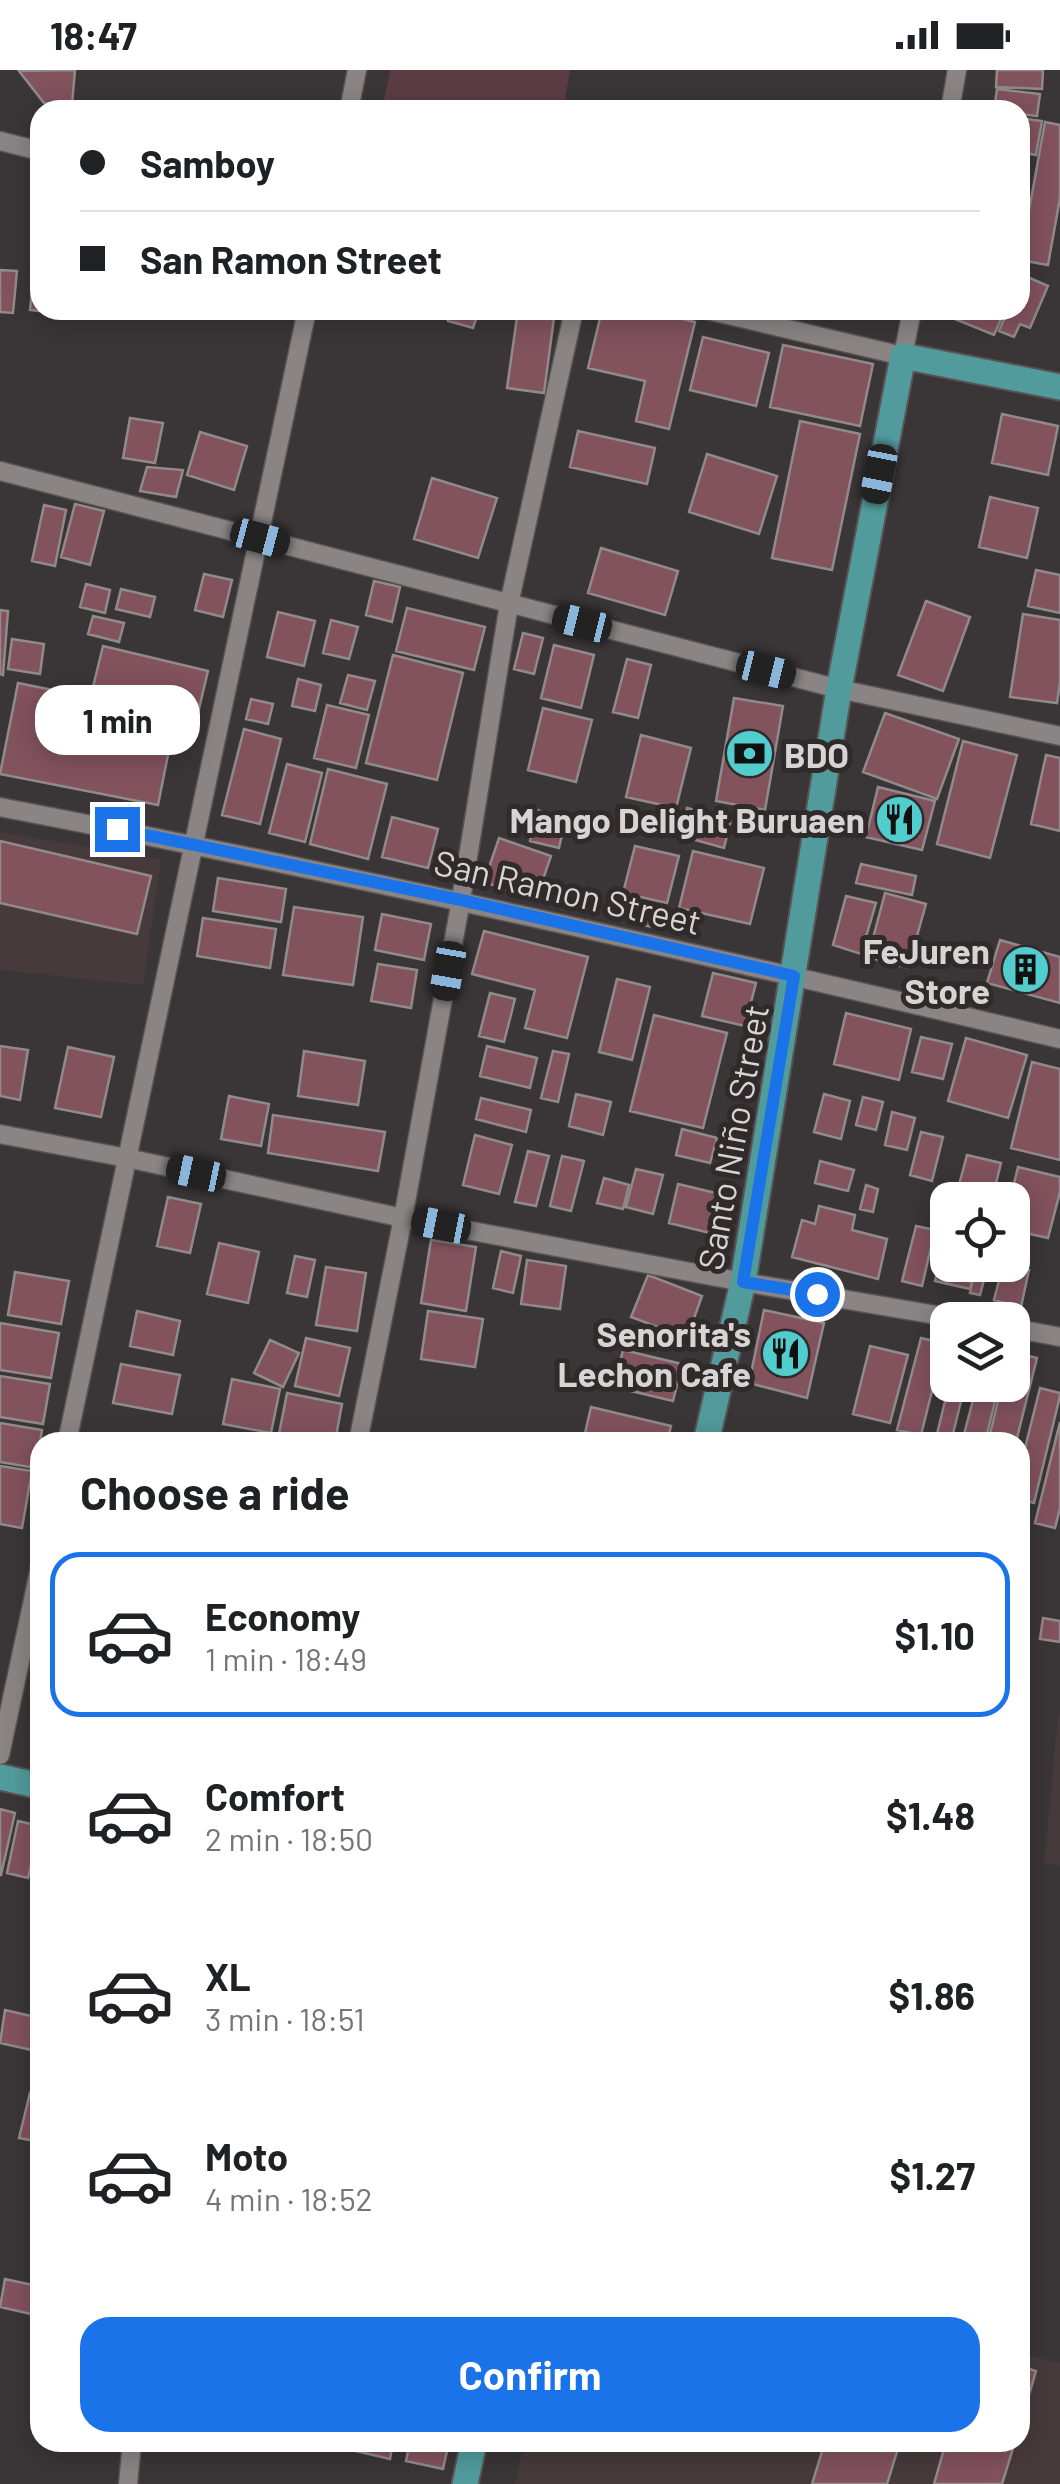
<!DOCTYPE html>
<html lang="en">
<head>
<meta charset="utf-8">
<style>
	:root { --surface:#fff; --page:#f6f6f6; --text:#202124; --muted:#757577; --line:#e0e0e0; --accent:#1a73e8 }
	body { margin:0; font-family:Barlow,sans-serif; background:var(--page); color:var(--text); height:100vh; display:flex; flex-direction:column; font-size:38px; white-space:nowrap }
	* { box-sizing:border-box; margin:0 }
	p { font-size:32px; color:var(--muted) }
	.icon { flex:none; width:55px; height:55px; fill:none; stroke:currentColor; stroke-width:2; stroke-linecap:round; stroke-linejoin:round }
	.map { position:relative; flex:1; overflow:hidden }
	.panel { position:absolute; left:30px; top:1362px; width:1000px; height:1020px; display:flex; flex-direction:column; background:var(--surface); border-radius:30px; box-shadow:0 5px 25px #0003 }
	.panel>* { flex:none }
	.hud { position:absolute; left:30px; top:30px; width:1000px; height:220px; border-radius:30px; box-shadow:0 5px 25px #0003; display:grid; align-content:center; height:220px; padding:0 50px; background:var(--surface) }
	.controls { position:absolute; left:930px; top:1112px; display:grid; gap:20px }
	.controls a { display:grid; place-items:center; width:100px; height:100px; border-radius:20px; background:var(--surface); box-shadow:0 5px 25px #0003; font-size:50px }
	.end { position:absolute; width:45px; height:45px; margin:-22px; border:12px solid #1a73e8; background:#fff; box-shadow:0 0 0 5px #fff }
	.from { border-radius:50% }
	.bubble { position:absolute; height:70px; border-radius:30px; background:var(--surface); box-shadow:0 5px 25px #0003; font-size:32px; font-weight:700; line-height:70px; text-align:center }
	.car { position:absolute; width:30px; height:60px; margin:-30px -15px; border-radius:12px; box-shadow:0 0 8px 2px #0007; background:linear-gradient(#222 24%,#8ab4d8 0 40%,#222 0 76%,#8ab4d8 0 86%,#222 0) }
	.hud b { display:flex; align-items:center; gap:35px; height:95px; font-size:38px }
	.hud b+b { border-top:2px solid var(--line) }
	.hud i { width:25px; height:25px; background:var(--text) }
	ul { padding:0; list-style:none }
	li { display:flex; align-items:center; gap:30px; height:165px; margin:0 20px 15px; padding:0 30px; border:5px solid transparent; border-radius:30px }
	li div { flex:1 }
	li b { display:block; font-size:38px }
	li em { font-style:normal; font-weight:700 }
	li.current { border-color:var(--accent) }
	li>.icon { width:90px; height:90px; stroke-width:1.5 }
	h2 { padding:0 50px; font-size:45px; line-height:120px }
	.action { display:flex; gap:20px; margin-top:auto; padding:20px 50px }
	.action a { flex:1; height:115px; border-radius:30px; background:var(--accent); color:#fff; font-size:40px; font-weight:700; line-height:115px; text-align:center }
	.status { display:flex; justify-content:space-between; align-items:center; height:70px; padding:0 50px; background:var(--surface); direction:ltr }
	.status svg { height:28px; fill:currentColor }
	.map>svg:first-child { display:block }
</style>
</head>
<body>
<div class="status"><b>18:47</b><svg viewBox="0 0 49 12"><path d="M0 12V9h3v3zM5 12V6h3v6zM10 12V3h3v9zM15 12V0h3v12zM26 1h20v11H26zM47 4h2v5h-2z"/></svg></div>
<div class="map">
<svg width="1060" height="2414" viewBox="0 0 1060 2414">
	<rect width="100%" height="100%" fill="#3a3536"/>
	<!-- built -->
	<path fill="#473a3d" d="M0 762 161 789 143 915 0 900Z
		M1058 1645H1060V1796L1044 1793Z
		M1020 2283 1060 2293V2414H515L524 2373 1020 2372Z"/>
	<!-- green -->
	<path fill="#5b3c43" d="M390 0H570L563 40H382Z"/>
	<!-- building -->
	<path fill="#82525d" stroke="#908a8b" stroke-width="2.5" d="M75 0 72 35 44 33 19 1Z
		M997 0H1043L1042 19 996 17Z
		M997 19 1040 24 1037 46 1020 44V40H994Z
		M1020 48 1042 51 1036 85 1020 82Z
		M1045 52 1060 55V128L1048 195 1020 190Z
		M39 158 40 240H89L88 247 30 240Z
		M0 200 17 201 13 243 0 242Z
		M1023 205 1048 216 1030 258 1020 254 1014 267 999 261 1008 240H1020V212Z
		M451 240H479L473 258 448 251Z
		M518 240H555L544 323 507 318Z
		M602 240H646L695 252 669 359 636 351 645 311 588 298Z
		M941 240H1005L994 265 940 243Z
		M941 240H1005L994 265 940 243Z
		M703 267 769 283 756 336 690 320Z
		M703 267 769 283 756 336 690 320Z
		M783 275 873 294 860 356 770 337Z
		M1002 344 1058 356 1048 405 992 393Z
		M130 348 163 353 155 393 123 388Z
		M800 351 860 364 832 500 772 488Z
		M578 361 655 378 647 414 570 397Z
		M200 362 247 376 234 420 187 405Z
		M707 384 777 406 759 464 689 442Z
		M147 397 183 400 176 427 140 421Z
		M432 408 497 428 478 488 414 469Z
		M990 427 1038 438 1027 488 979 477Z
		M75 434 104 441 90 495 61 487Z
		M44 435 66 440 55 496 32 491Z
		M601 478 678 501 665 545 588 523Z
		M1036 500 1060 505V543L1028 536Z
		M204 504 232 510 223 547 195 540Z
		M374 511 400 517 392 552 366 545Z
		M86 514 110 520 105 543 80 537Z
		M121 519 155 527 150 547 116 539Z
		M926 531 970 547 943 621 898 605Z
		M407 538 485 557 474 600 396 581Z
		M0 540 8 541 3 605 0 604Z
		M278 542 315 551 304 596 267 587Z
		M1023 544 1060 550V612L1057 633 1010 627Z
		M93 546 124 553 119 572 88 564Z
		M331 550 358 557 349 589 323 583Z
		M523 563 543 568 534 604 514 599Z
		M12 569 44 574 40 604 8 599Z
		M554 575 594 585 581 638 541 628Z
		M103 576 208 601 198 643 93 617Z
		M393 585 463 603 437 710 366 693Z
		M627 589 651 595 638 648 613 642Z
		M348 605 375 611 367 640 340 633Z
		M298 609 321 615 315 641 292 636Z
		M18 613 176 645 158 735 0 704Z
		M734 628 783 636 765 740 716 731Z
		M734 628 783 636 765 740 716 731Z
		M251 629 273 634 268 654 246 649Z
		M327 635 369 645 356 698 314 688Z
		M543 638 592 650 576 712 528 700Z
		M885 643 959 669 937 729 863 702Z
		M244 659 281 669 260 754 222 745Z
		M641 665 691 678 676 738 626 727Z
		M963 671 1017 685 990 788 937 774Z
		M1046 685 1060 688V761L1031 754Z
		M287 694 322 703 305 772 269 763Z
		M328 699 387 714 368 789 310 774Z
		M878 717 935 731 922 780 866 767Z
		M878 717 935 731 922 780 866 767Z
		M687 738 731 749 724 778 681 766Z
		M687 738 731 749 724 778 681 766Z
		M537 740 566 747 559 778 530 771Z
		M392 747 438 759 428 798 382 787Z
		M499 768 551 786 536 830 484 812Z
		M0 771 151 806 137 864 0 833Z
		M635 776 679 786 667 833 623 823Z
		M693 781 764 798 750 854 679 838Z
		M693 781 764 798 750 854 679 838Z
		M861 794 916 806 912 825 856 813Z
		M218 808 286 819 281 852 213 841Z
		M885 823 926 834 908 898 868 887Z
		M846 826 876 833 861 884 833 875Z
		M633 832 657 838 652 857 628 851Z
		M294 837 363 847 353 915 283 905Z
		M382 844 431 854 424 890 375 880Z
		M203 848 276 859 270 898 197 886Z
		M484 861 588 887 567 968 525 958 535 920 472 904Z
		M1000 870 1060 887V933L987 913Z
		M378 894 417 900 411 938 371 931Z
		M713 903 756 913 745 956 702 946Z
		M617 909 650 917 632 990 599 982Z
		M490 923 515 929 504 972 479 966Z
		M846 943 911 959 899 1010 834 994Z
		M654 945 727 963 703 1058 630 1041Z
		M921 967 952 974 943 1009 912 1002Z
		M966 968 1027 985 1008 1048 948 1031Z
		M0 976 28 980 20 1030 0 1026Z
		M487 976 537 988 530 1018 480 1006Z
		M68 977 114 987 101 1047 55 1038Z
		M304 981 365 991 358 1035 298 1026Z
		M553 981 569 984 558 1032 541 1028Z
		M1032 992 1060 999V1090L1011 1078Z
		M576 1024 611 1032 603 1065 569 1056Z
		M824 1024 850 1031 841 1069 814 1062Z
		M824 1024 850 1031 841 1069 814 1062Z
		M229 1026 269 1034 261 1076 221 1069Z
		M863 1027 883 1032 876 1060 856 1055Z
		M481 1028 531 1040 526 1062 476 1049Z
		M892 1042 915 1048 907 1080 885 1075Z
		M273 1045 385 1062 378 1101 268 1083Z
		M682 1059 717 1068 710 1093 676 1085Z
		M921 1062 943 1067 932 1111 910 1105Z
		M475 1065 512 1075 499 1124 463 1115Z
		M528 1081 549 1086 536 1136 515 1132Z
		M967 1085 1001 1093 992 1130H955Z
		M562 1086 584 1091 571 1141 550 1136Z
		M820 1091 854 1100 848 1121 815 1113Z
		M1018 1097 1060 1107V1122L1048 1168 1012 1160V1130H1010Z
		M1018 1097 1060 1107V1122L1048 1168 1012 1160V1130H1010Z
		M636 1099 663 1105 653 1144 626 1137Z
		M604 1108 629 1115 623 1139 597 1133Z
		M678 1114 720 1124 710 1163 669 1153Z
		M678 1114 720 1124 710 1163 669 1153Z
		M866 1115 878 1119 873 1142 860 1139Z
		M168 1127 201 1134 190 1183 157 1176Z
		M819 1136 855 1145 852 1160 887 1169 878 1209 792 1187 802 1150 815 1154Z
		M916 1156 935 1160 922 1216 902 1211Z
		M948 1161V1195H976L970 1219 935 1211Z
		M431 1170 476 1177 466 1241 421 1233Z
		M219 1173 259 1182 248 1233 207 1224Z
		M501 1181 521 1186 513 1223 493 1218Z
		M295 1186 315 1190 307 1227 287 1223Z
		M527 1190 566 1196 560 1239 521 1234Z
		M976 1195H988L980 1225 970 1223Z
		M1003 1195 1029 1200 1021 1237 994 1230Z
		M326 1197 366 1203 357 1261 316 1255Z
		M15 1202 69 1211 61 1254 8 1245Z
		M648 1205 702 1226 687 1268 631 1247Z
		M764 1240 824 1253 807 1328 749 1313Z
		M137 1241 180 1251 173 1285 130 1276Z
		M428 1241 483 1249 475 1297 421 1289Z
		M0 1253 59 1263 51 1308 0 1300Z
		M306 1268 350 1278 339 1326 295 1316Z
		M921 1268 944 1273 921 1365 897 1360Z
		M270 1270 299 1283 283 1317 254 1303Z
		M870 1276 908 1285 890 1353 853 1344Z
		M623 1280 682 1294 673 1331 614 1317Z
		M1012 1282 1037 1288 1016 1372H988L1002 1315H1012Z
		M121 1294 180 1305 172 1344 113 1333Z
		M0 1306 50 1314 43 1354 0 1347Z
		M232 1309 280 1319 271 1363 223 1354Z
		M949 1315H965L951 1372H935Z
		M977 1315H999L985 1372H962Z
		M977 1315H999L985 1372H962Z
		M1040 1318 1060 1323V1326L1034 1433 1020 1429V1398Z
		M287 1323 342 1334 335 1372H297L278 1369Z
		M591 1337 671 1356 667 1372H583Z
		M1060 1352V1438L1055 1458 1035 1453Z
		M0 1353 42 1360 36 1398 0 1392Z
		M0 1396 32 1401 22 1458 0 1454Z
		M1043 1548 1060 1551V1572L1040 1569Z
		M0 1739 15 1743 1 1805H0Z
		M18 1751 40 1756 28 1808 7 1803Z
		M5 1940 40 1948V1962L36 1981 0 1973Z
		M30 2023 40 2025V2072L19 2068Z
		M5 2209 37 2216 31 2244 0 2237Z
		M1020 2296 1036 2301 1020 2355Z
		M317 2372H393L390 2389Z
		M410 2372H449L443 2399 406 2391Z
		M825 2372H900L887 2414H812Z
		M946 2372H1015L1002 2414H934Z"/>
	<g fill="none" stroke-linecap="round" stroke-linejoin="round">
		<defs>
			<path id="minor" d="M349 40 357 0
				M950 40 957 0
				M0 71 40 81
				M707 240 903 286 912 240
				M0 401 839 619 1060 666
				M0 737C355 805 708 885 1060 969
				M0 1064 127 1088 403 1148 743 1212 965 1250
				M1012 1258 1060 1267
				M67 1372 307 240
				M358 1372 403 1148 461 830 509 534 574 240
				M0 1685 40 1497
				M128 2414 132 2372"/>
			<path id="major" d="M706 1372 743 1212 839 619 903 286 1060 317
				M0 1707 40 1716
				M465 2414 474 2372"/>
		</defs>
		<!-- minor casing -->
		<use href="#minor" stroke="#585354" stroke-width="21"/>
		<!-- major casing -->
		<use href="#major" stroke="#585354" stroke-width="29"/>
		<!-- minor -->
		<use href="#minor" stroke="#8a8485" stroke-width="18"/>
		<!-- major -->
		<use href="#major" stroke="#529b9c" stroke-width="25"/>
	</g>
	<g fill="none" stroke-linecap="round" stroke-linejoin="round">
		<!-- route -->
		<path stroke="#1a73e8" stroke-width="12" d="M117 759 461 830 794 906 743 1212 817 1224"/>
	</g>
	<!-- icons -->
	<defs>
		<symbol id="bank-disc" viewBox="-11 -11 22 22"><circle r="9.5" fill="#52cdce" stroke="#302a2b"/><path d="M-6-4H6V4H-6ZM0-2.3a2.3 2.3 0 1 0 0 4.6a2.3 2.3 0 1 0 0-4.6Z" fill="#111"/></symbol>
		<symbol id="restaurant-disc" viewBox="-11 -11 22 22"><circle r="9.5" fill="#52cdce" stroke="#302a2b"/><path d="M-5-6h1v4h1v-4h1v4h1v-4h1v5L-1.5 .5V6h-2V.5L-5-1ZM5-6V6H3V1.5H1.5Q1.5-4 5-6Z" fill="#111"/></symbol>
		<symbol id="building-disc" viewBox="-11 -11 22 22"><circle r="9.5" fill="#52cdce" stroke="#302a2b"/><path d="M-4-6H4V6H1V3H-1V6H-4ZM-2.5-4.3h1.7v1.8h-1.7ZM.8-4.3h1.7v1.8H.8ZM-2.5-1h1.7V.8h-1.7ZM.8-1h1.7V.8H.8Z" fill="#111"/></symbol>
	</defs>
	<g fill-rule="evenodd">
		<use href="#bank-disc" x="722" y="656" width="55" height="55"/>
		<use href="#restaurant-disc" x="872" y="722" width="55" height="55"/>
		<use href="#building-disc" x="998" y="872" width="55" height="55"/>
		<use href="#restaurant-disc" x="758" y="1256" width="55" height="55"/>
	</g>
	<g text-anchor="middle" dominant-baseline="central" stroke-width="10" stroke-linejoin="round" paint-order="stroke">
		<!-- poi labels -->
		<g font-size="35" font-weight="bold" fill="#d8d4d5" stroke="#302a2b" text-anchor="end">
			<text x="784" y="684" text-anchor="start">BDO</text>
			<text x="865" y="749">Mango Delight Buruaen</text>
			<text x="990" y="880">FeJuren<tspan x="990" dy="40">Store</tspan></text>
			<text x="751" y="1263">Senorita's<tspan x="751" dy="40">Lechon Cafe</tspan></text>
		</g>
		<!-- street labels -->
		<g font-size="35" fill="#d8d4d5" stroke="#302a2b">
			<text transform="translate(568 821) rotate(13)">San Ramon Street</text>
			<text transform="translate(732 1067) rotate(-80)">Santo Niño Street</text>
		</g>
	</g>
</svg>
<div class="controls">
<a><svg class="icon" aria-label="locate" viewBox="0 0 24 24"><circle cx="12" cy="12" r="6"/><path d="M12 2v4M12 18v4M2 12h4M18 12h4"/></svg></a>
<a><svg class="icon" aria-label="layers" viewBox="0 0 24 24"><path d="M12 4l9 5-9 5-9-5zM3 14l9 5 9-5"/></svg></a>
</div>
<i class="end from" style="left:817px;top:1224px"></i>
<i class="end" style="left:117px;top:759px"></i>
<div class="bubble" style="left:35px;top:615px;width:165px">1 min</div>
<i class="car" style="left:879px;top:404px;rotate:191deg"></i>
<i class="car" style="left:260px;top:468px;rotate:105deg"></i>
<i class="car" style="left:582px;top:553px;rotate:284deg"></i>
<i class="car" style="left:766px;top:600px;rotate:104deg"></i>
<i class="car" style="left:448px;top:901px;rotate:190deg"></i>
<i class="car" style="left:196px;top:1103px;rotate:282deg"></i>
<i class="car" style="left:441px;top:1155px;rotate:281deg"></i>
<div class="hud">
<b><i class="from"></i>Samboy</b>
<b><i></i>San Ramon Street</b>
</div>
<section class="panel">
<h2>Choose a ride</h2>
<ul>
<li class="current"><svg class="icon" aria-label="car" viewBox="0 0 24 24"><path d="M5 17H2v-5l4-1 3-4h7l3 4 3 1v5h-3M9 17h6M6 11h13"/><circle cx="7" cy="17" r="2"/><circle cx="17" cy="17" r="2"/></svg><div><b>Economy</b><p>1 min · 18:49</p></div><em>$1.10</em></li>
<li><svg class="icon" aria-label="car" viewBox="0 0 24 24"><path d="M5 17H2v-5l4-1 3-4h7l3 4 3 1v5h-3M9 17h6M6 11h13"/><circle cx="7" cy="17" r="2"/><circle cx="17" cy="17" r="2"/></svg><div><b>Comfort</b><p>2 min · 18:50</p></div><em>$1.48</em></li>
<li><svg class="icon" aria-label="car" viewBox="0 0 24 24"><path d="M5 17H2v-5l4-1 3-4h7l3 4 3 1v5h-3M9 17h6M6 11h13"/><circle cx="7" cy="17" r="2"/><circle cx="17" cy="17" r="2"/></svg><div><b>XL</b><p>3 min · 18:51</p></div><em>$1.86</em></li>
<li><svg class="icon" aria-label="car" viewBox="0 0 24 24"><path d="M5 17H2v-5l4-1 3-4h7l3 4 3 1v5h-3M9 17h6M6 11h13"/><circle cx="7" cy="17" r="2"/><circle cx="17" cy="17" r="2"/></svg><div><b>Moto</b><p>4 min · 18:52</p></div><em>$1.27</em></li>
</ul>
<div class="action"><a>Confirm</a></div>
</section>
</div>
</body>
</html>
